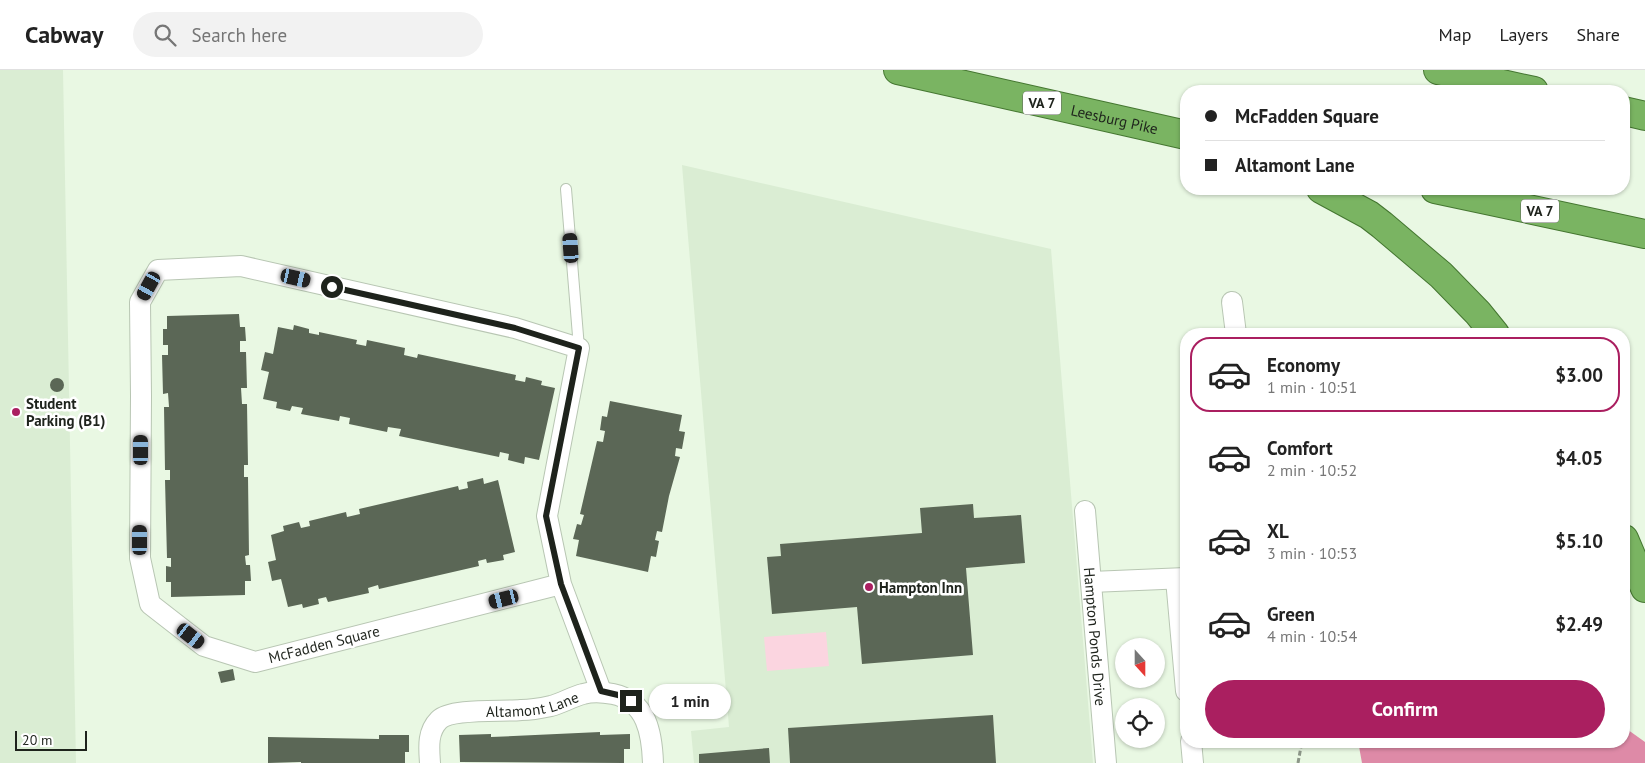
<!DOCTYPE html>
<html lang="en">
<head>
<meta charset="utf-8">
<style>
	:root { --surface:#fff; --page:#f2f2f2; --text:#222; --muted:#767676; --line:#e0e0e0; --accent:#aa1f60 }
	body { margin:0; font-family:"PT Sans",sans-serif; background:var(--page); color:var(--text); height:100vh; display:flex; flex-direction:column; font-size:19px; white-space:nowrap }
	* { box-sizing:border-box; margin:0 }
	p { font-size:16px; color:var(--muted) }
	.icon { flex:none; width:28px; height:28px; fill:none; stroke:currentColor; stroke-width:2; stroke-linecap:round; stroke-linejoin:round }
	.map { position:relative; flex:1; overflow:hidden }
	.drawer { position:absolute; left:1180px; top:258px; width:450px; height:420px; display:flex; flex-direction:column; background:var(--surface); border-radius:20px; box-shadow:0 1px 4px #0004 }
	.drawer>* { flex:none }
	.hud { position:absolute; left:1180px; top:15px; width:450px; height:110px; border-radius:20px; box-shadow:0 1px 4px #0004; display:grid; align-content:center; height:110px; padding:0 25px; background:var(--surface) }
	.needle { width:32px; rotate:159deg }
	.fabs { position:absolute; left:1115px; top:568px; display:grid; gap:10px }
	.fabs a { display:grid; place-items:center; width:50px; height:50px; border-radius:50%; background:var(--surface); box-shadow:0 1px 4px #0004; font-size:25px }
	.scale { position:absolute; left:15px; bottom:12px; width:72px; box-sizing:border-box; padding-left:5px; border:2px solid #1e231c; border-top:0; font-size:14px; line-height:18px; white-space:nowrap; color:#1e231c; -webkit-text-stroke:4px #fff; paint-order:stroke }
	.end { position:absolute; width:22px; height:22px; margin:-11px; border:6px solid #1e231c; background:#fff; box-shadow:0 0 0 2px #fff }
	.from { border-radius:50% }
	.bubble { position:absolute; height:35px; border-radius:18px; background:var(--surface); box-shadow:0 1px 4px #0004; font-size:16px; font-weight:700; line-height:35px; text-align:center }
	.car { position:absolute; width:15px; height:30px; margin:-15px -8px; border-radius:6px; box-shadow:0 0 4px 1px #0007; background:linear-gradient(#222 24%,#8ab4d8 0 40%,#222 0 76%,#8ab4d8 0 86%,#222 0) }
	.hud b { display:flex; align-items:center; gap:18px; height:48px; font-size:19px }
	.hud b+b { border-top:1px solid var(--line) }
	.hud i { width:12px; height:12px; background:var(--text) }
	ul { padding:9px 0 0; list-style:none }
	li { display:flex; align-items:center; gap:15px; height:75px; margin:0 10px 8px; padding:0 15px; border:2px solid transparent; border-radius:20px }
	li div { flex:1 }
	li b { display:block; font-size:19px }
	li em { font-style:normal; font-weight:700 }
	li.on { border-color:var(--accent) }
	li>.icon { width:45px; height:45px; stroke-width:1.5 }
	.action { display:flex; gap:10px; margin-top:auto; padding:10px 25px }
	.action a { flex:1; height:58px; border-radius:30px; background:var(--accent); color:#fff; font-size:20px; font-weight:700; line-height:58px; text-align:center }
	header { display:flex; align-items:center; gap:30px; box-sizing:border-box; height:70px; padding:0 25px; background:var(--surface); border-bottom:1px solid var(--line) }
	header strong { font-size:24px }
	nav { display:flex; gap:28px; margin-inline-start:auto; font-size:18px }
	.search { width:350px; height:45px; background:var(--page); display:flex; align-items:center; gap:12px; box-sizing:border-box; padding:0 18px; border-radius:28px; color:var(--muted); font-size:19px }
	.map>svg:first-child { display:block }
</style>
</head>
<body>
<header>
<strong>Cabway</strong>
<div class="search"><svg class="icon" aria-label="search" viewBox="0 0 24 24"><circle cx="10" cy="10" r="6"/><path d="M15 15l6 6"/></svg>Search here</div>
<nav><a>Map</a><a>Layers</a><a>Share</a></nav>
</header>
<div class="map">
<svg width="1645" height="693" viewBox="0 0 1645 693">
	<rect width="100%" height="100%" fill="#e9f8e3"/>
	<!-- built -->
	<path fill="#daedd3" d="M0 0H63L76 693H0Z
		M682 95 1051 179 1093 693H694L691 661 729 657Z"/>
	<!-- green -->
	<path fill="#fbd5e0" d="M826 562 829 596 767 601 764 567Z"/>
	<!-- water -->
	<path fill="#de8aa7" d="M1624 657 1645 672V693H1362L1358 671H1624Z"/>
	<!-- building -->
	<path fill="#5b6756" d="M239 244 240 257H245L246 271H240V282H246L247 318H241L242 334H247L248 395H244V407H248L249 485 245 486 246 495H250L251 511H245V525L171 527V512H166V496L171 497V488H167L165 410H170V400H165L164 337H169L168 323 163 324 162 285H168V275H163V259H167V246Z
		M294 255 309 259V263L319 265V262L357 270 356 274 366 276 367 270 405 278 404 285 417 288 418 284 516 305 515 310 525 312 526 307 542 311 541 315 555 318 539 390 525 387 524 394 508 390 509 384 500 382 499 387 399 366 401 359 388 357 387 362 349 354 350 348 340 346 339 351 301 344 303 338 292 336 290 341 276 338 277 332 263 329 269 302 261 300 265 282 273 284 278 257 293 260Z
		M50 315a7 7 0 1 1 14 0a7 7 0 1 1-14 0Z
		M610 331 682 345 679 361 685 362 682 379 676 378 675 386 680 387 669 426 662 462 657 461 655 470 659 471 656 487 651 486 648 502 576 486 579 470 573 469 577 454 581 455 584 445 580 444 597 371 603 372 605 361 600 360 602 346 607 347Z
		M483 408 484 414 498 410 515 482 503 485 504 490 487 493 486 489 478 491 479 496 379 519 378 515 368 518 369 523 328 532 326 527 318 529 319 534 303 538 302 534 288 537 281 509 272 511 268 492 276 490 271 465 284 461 283 456 299 452 301 458 310 456 309 451 346 442 347 447 360 444 359 439 458 416 459 420 468 418 467 412Z
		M973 434 974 448 1021 445 1025 493 966 498 973 585 862 594 857 537 772 544 767 487 781 486 780 474 922 463 920 438Z
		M233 599 235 610 221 613 218 602Z
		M993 645 996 693H790L788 658Z
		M600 662V665L630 664V679H624V693L460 692 459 665 491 664V667Z
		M379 665H409V682H405V693H301V692L268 693V667L379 669Z
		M769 678 770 693H699V684Z"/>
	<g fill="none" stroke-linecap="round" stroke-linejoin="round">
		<defs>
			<path id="service" d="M566 119 579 278"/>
			<g id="minor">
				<path d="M1232 232 1236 264"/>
				<path id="s1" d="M1085 441 1106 693"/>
				<path d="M1176 509 1186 621"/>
				<path d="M1091 512 1186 508"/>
				<path d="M561 514 255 592 204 576 150 534 140 488 141 326 140 232 158 200 241 196 515 258 579 278 547 446 561 514 601 621"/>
				<path d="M1191 671 1193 693"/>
				<path id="s2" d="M430 693C429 678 427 662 439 650 451 638 503 642 521 640 531 640 542 638 551 636 562 633 572 627 583 624 593 621 603 622 613 624 647 631 652 664 653 693"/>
			</g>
			<g id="trunk">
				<path id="s3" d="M898 0 1186 65"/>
				<path d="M1438 0 1534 21"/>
				<path d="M1624 41 1645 46"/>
				<path d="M1321 119 1369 145 1382 155 1441 205 1478 243 1495 264"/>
				<path d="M1435 119 1645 164"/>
				<path d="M1624 469 1645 518"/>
			</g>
		</defs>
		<!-- service casing -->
		<use href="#service" stroke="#b8c6b3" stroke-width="12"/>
		<!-- minor casing -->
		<use href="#minor" stroke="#b8c6b3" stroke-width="22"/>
		<!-- trunk casing -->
		<use href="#trunk" stroke="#447630" stroke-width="30"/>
		<!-- path -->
		<path stroke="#8c9688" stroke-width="3" stroke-dasharray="5 2.5" stroke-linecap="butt" d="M1298 693 1302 671"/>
		<!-- service -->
		<use href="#service" stroke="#fff" stroke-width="10"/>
		<!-- minor -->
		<use href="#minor" stroke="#fff" stroke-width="20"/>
		<!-- trunk -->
		<use href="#trunk" stroke="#7ab462" stroke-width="28"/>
	</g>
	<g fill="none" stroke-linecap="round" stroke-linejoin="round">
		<!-- route -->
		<path stroke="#1e231c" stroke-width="6" d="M332 217 515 258 579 278 546 446 561 514 601 621 618 625 631 631"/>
	</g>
	<!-- markers -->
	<g fill="#aa1f60" stroke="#fff" stroke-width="2">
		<circle cx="16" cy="342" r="5"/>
		<circle cx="869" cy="517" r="5"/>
	</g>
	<g text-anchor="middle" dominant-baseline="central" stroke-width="5" stroke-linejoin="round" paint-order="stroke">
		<!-- shield labels -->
		<g fill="#fff" stroke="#626560" stroke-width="1">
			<rect x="1023" y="21.5" width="38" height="23" rx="4"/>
			<rect x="1521" y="129.5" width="38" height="23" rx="4"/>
		</g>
		<g font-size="14" font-weight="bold" fill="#1e231c">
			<text x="1042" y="33">VA 7</text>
			<text x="1540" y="141">VA 7</text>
		</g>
		<!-- street labels -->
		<g font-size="15" fill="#1e231c" stroke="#fff">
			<text stroke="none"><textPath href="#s3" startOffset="222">Leesburg Pike</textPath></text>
			<text stroke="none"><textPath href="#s1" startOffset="126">Hampton Ponds Drive</textPath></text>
			<text transform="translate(324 574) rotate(-14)">McFadden Square</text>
			<text stroke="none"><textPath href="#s2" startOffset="141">Altamont Lane</textPath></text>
		</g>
		<!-- poi labels -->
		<g font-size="15" font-weight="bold" fill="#1e231c" stroke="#fff" text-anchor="start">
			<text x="26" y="333">Student<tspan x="26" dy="17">Parking (B1)</tspan></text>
			<text x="879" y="517">Hampton Inn</text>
		</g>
	</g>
</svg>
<div class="fabs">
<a><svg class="needle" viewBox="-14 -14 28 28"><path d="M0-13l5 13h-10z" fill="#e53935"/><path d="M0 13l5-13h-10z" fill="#767676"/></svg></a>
<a><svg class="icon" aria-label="locate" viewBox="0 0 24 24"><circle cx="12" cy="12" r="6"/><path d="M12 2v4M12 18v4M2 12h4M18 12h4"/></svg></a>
</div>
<div class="scale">20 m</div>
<i class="end from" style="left:332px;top:217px"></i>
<i class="end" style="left:631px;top:631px"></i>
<div class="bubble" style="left:649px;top:614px;width:82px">1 min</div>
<i class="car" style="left:571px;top:178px;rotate:356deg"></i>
<i class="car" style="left:296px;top:208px;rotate:103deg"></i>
<i class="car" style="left:149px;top:216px;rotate:209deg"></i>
<i class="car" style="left:141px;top:380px;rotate:0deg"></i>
<i class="car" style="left:140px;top:470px;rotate:0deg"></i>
<i class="car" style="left:504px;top:529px;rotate:256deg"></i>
<i class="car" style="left:191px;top:566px;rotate:128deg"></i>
<div class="hud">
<b><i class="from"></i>McFadden Square</b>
<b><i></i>Altamont Lane</b>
</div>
<section class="drawer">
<ul>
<li class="on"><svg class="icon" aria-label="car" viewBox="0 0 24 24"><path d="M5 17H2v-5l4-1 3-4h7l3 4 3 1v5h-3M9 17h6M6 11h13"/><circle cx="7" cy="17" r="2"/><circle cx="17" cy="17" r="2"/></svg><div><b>Economy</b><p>1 min · 10:51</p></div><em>$3.00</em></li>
<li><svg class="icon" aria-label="car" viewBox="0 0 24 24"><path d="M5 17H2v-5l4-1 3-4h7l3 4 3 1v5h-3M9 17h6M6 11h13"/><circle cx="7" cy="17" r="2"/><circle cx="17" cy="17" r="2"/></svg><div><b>Comfort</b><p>2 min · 10:52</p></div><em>$4.05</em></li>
<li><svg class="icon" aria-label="car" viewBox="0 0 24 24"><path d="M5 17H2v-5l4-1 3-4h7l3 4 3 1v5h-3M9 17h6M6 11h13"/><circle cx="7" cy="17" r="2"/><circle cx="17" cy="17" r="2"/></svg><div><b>XL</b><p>3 min · 10:53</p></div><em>$5.10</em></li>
<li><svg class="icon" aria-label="car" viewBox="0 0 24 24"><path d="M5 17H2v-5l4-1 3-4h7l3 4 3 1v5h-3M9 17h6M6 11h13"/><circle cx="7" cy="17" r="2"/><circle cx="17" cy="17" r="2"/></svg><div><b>Green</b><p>4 min · 10:54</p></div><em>$2.49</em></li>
</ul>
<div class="action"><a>Confirm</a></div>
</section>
</div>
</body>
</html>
